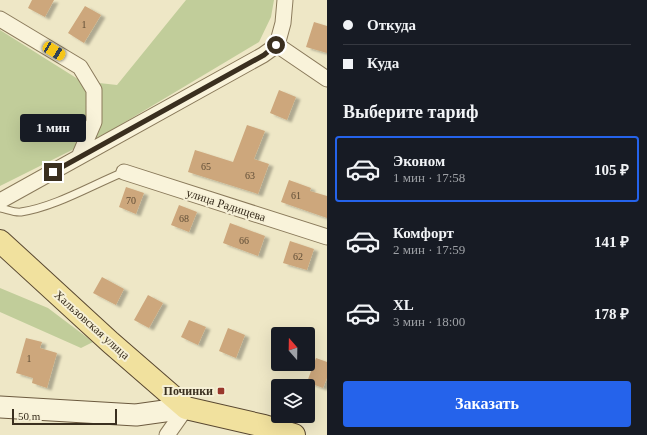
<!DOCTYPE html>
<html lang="ru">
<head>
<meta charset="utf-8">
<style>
	:root { --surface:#171b24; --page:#242831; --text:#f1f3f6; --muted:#9ea1a6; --line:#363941; --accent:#2563eb }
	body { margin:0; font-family:Georgia,serif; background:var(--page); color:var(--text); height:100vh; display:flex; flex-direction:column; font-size:15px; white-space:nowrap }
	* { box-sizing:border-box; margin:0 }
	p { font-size:13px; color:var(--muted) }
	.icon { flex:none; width:22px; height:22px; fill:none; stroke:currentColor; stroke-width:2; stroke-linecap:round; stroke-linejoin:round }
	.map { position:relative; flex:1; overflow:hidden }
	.drawer { display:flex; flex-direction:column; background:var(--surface); width:320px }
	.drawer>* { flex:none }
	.banner { display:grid; align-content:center; height:88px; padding:0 16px; background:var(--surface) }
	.needle { width:26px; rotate:340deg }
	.fabs { position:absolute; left:271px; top:327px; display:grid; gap:8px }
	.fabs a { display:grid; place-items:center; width:44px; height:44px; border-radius:4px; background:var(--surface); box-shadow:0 4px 16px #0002; font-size:20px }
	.scale { position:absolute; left:12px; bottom:10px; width:105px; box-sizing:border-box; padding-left:4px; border:2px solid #3a2f1f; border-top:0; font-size:11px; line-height:14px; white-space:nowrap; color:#3a2f1f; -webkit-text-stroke:3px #f6f0d6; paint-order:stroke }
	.end { position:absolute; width:18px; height:18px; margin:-9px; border:5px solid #3a2f1f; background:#fff; box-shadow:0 0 0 2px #fff }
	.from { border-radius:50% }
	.bubble { position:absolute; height:28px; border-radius:4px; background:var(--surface); box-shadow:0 4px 16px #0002; font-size:13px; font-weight:700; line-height:28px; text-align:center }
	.car { position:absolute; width:12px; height:24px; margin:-12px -6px; border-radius:5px; box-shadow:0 0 3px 1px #0007; background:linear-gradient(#f5c518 24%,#345 0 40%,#f5c518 0 76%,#345 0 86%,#f5c518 0) }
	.banner b { display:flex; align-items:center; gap:14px; height:38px; font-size:15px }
	.banner b+b { border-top:1px solid var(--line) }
	.banner i { width:10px; height:10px; background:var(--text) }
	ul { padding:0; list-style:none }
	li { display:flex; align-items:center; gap:12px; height:66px; margin:0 8px 6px; padding:0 8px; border:2px solid transparent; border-radius:4px }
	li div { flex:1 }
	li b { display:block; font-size:15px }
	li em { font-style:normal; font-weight:700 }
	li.active { border-color:var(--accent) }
	li>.icon { width:36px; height:36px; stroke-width:1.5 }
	h2 { padding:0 16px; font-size:18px; line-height:48px }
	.cta { display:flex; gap:8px; margin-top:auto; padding:8px 16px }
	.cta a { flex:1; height:46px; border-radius:4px; background:var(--accent); color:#fff; font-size:16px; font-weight:700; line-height:46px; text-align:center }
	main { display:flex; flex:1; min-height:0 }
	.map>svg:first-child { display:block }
</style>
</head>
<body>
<main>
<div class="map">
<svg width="327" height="435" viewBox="0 0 327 435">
	<defs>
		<filter id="shadow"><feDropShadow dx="4.5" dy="2.5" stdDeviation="1" flood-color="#0004"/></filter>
	</defs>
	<rect width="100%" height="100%" fill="#eee7c6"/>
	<!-- green -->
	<path fill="#c1cd9a" d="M186 0H274L271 17 259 42 110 131 0 186V30L81 81 117 85Z
		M0 288 48 308 93 342 81 348 0 312Z"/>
	<!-- building -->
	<path fill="#cda77c" filter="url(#shadow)" d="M32 0H54L45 17 28 8Z
		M85 6 101 15 84 43 68 33Z
		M314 22 327 26V53L306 47Z
		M279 90 296 97 287 120 270 113Z
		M247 125 265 131 254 159 269 164 258 194 188 172 195 150 233 162Z
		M289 180 311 188 310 191 327 196V218L281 202Z
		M126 187 144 193 136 214 119 207Z
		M179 205 197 212 189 232 171 225Z
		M230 223 265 236 258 256 223 243Z
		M290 241 314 249 307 270 283 263Z
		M102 277 124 289 116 305 93 293Z
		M148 295 163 303 149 328 134 320Z
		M189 320 206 327 198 345 181 337Z
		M228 328 245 335 236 358 219 351Z
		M26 338 42 342 40 348 57 353 47 388 32 383 33 378 16 373Z
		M316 358 327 362V378L323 388 307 382Z"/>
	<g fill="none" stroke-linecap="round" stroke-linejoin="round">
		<defs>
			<path id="lane" d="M0 208C6 209 15 213 21 212 55 207 92 185 124 172"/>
			<path id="street" d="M0 19 80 67 94 90V122L79 157
				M277 45 327 79
				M124 172 327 237
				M0 201 263 55 277 45 283 23 285 0
				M167 435 186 408"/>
			<path id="secondary" d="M0 407 136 415 186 408"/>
			<path id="primary" d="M0 241 110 342 186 408 264 426 294 435"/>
		</defs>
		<!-- lane casing -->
		<use href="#lane" stroke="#8a7a5b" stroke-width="9"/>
		<!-- street casing -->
		<use href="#street" stroke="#8a7a5b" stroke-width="17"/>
		<!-- secondary casing -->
		<use href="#secondary" stroke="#6c5a3f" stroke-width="23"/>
		<!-- primary casing -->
		<use href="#primary" stroke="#584730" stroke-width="24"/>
		<!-- lane -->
		<use href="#lane" stroke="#f9f3da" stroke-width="7"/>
		<!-- street -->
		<use href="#street" stroke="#f9f3da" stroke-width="15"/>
		<!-- secondary -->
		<use href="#secondary" stroke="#f9f3da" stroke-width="21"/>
		<!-- primary -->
		<use href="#primary" stroke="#f1e19e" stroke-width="22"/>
	</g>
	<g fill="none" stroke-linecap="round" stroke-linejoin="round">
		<!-- route -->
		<path stroke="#3a2f1f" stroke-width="5" d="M53 172 264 55 276 45"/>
	</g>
	<!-- markers -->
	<rect fill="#99372b" stroke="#f6f0d6" stroke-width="1.5" x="217" y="387" width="8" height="8" rx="2"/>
	<g text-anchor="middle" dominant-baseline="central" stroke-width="4" stroke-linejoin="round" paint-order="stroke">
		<!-- number labels -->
		<g font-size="10" fill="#5f4d36">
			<text x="84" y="24">1</text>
			<text x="206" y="166">65</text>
			<text x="250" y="175">63</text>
			<text x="296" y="195">61</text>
			<text x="131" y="200">70</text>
			<text x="184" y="218">68</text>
			<text x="244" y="240">66</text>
			<text x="298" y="256">62</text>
			<text x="29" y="358">1</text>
		</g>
		<!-- street labels -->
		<g font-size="12" fill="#3a2f1f" stroke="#f6f0d6">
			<text transform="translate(226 205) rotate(18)">улица Радищева</text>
			<text transform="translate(92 325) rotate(42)">Хальзовская улица</text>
		</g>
		<!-- poi labels -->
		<g font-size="12" font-weight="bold" fill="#3a2f1f" stroke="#f6f0d6" text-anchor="end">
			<text x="213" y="391">Починки</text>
		</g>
	</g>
</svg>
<div class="fabs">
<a><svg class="needle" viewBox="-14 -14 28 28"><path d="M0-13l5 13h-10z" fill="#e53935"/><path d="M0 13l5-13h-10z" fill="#9ea1a6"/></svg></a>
<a><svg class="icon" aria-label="layers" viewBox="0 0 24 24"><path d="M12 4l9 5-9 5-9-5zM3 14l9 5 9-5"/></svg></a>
</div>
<div class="scale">50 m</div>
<i class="end from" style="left:276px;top:45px"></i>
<i class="end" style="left:53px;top:172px"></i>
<div class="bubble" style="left:20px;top:114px;width:66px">1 мин</div>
<i class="car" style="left:54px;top:51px;rotate:121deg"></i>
</div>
<section class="drawer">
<div class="banner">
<b><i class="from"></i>Откуда</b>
<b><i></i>Куда</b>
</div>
<h2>Выберите тариф</h2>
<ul>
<li class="active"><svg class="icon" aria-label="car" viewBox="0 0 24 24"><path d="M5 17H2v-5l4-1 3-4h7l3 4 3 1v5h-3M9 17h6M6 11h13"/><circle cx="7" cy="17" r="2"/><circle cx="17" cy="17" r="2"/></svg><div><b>Эконом</b><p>1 мин · 17:58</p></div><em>105 ₽</em></li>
<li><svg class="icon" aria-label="car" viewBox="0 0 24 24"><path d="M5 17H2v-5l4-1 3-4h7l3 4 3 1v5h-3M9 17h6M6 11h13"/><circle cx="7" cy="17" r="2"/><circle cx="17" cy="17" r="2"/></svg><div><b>Комфорт</b><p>2 мин · 17:59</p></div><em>141 ₽</em></li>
<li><svg class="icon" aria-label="car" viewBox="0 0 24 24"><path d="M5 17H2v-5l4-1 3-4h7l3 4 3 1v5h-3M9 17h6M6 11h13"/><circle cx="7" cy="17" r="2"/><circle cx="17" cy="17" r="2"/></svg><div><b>XL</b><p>3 мин · 18:00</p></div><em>178 ₽</em></li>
</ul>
<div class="cta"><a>Заказать</a></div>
</section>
</main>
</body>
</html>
